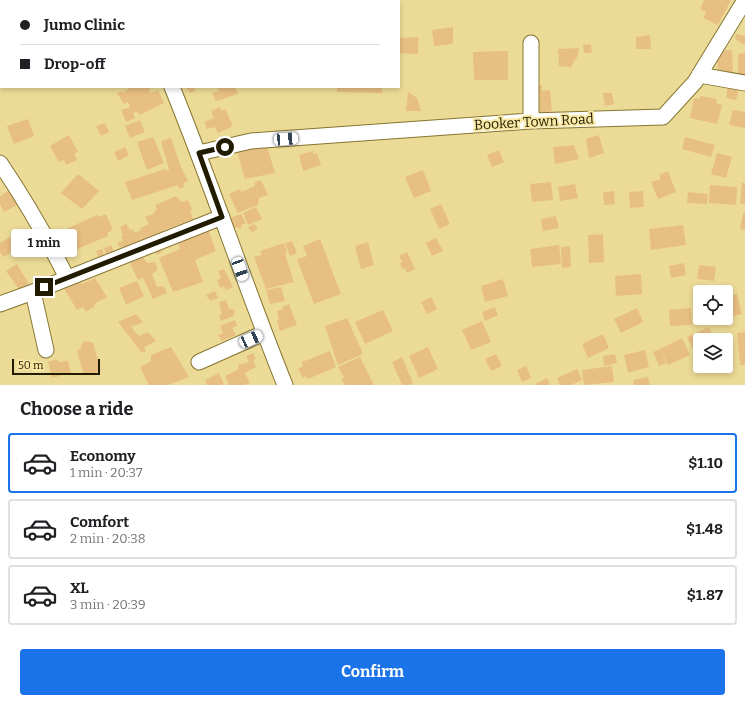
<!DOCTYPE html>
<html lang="en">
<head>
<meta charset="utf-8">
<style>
	:root { --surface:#fff; --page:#f6f6f6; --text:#202124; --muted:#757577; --line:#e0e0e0; --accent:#1a73e8 }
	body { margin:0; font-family:Bitter,serif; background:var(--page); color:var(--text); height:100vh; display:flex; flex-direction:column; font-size:15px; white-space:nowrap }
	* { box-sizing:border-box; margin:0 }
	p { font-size:13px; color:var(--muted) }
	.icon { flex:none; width:22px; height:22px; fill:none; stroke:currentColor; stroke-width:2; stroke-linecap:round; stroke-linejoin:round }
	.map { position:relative; height:385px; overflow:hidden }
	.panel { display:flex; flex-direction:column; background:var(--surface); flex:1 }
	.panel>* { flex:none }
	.hud { position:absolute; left:0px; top:0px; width:400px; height:88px; box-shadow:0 2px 6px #0003; display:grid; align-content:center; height:88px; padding:0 20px; background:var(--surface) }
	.buttons { position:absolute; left:693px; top:285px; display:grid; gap:8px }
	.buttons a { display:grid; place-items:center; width:40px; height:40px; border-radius:4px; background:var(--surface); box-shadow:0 2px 6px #0003; font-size:20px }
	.scale { position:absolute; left:12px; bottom:10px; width:88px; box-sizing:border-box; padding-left:4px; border:2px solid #211b01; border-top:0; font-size:11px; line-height:14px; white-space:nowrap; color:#211b01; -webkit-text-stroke:3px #f9e8a3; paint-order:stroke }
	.end { position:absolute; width:18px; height:18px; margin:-9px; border:5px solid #211b01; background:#fff; box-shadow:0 0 0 2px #fff }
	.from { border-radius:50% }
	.bubble { position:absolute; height:28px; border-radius:4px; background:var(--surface); box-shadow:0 2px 6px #0003; font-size:13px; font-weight:700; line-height:28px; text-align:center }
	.car { position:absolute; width:12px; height:24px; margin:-12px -6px; border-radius:5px; box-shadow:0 0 3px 1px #0007; background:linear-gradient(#fff 24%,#345 0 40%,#fff 0 76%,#345 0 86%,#fff 0) }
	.hud b { display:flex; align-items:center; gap:14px; height:38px; font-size:15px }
	.hud b+b { border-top:1px solid var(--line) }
	.hud i { width:10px; height:10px; background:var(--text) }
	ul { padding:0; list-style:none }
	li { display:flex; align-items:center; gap:12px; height:60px; margin:0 8px 6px; padding:0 12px; border:2px solid var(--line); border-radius:4px }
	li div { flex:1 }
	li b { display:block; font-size:15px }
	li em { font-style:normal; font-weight:700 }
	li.active { border-color:var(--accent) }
	li>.icon { width:36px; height:36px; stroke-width:1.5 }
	h2 { padding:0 20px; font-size:18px; line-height:48px }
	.primary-button { display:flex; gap:8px; margin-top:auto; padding:8px 20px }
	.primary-button a { flex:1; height:46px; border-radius:4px; background:var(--accent); color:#fff; font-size:16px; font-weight:700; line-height:46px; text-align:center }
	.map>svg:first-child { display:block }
</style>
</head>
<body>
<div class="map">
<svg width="745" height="385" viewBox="0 0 745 385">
	<rect width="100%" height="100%" fill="#ecdb96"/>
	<!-- building -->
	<path fill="#e8bf83" d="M704 0H731L718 25 703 18 706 12 700 9Z
		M453 27V44L434 46 432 30Z
		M736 34 745 36V45L735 39Z
		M650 35 651 49H636V37Z
		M418 37V54L399 53V38Z
		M583 44 591 45 592 53H584Z
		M579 48 578 55 571 67 559 66 558 49Z
		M732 50 733 73 718 76 717 51Z
		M508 51V80H474L473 52Z
		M745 53V75L738 74V54Z
		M533 85H542V91L550 90 552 111 532 114Z
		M728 86 739 89 736 100 726 98Z
		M131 87H153L149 89 150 93 158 90 164 103 140 115 137 111 133 113 135 118 126 122 121 110 130 107 128 102 124 104 117 93 122 91 123 93Z
		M189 87H194L195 91 190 93 187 89Z
		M217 87H235L238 94 216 101 212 93 219 91Z
		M337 87H382V93L337 92Z
		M408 92 417 98 421 111H406Z
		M603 93H612L614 104 605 106Z
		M700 96 717 99 716 103 722 105 717 124 690 118 694 98 700 99Z
		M220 107 222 111 225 109 233 126 218 133 215 127 207 129 204 122 214 118 211 111Z
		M733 110 745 112V128L729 125Z
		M28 119 34 136 14 144 7 126Z
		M140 120 145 132 130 138 125 126Z
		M105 123 109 132 101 136 96 126Z
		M69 135 78 152 74 154 77 160 66 165 64 160 59 162 50 146Z
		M599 135 604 153 589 158 586 139Z
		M153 137 164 163 147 170 137 142Z
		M685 137 715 145 711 157 682 149Z
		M171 138 181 167 188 181 183 183 184 187 179 189 178 185 132 200 125 182 165 169 167 171 169 170 161 141Z
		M266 143 275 173 245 179 237 151Z
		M574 145 579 159 555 164 553 147Z
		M125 147 129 155 118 161 114 152Z
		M499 150 504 162 492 167 487 155Z
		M313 151V154L317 153 321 165 303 171 299 155Z
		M717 153 732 157 726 178 711 174Z
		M423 170 431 191 414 198 405 177Z
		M668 171 676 192 658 199 651 182 661 179 659 175Z
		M78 174 99 191 82 209 61 193Z
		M261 180 268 195 259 198 258 205 238 213 229 194 240 189 241 192 255 186V182Z
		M551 182 553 200 532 202 530 184Z
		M742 183H745V204H740Z
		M575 184 578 198 560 201 558 187Z
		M710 185 737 187 736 205 709 203Z
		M10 190 19 204 4 212 0 204V196Z
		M614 191 615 204 604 205 603 192Z
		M643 191 644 207 630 208 629 192Z
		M688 192 708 194 707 204 687 203Z
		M176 196 181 202 188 200 192 209 190 210 193 219 164 230 166 234 124 251 123 247H119L117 243 123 241 121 236 123 235 120 227 126 224 130 230 133 229 134 233 141 230 140 228 149 224 145 217 155 213 154 211 157 210 155 205Z
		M441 204 450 224 439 229 430 209Z
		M256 207 262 219 248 225 243 213Z
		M743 213H745V230L740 229Z
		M106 214 113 230 108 232V236L73 251 64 230 97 215 99 217Z
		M241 214 246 223 241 225 242 228 239 229 238 227 232 229 227 219Z
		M556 216 559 228 543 231 541 219Z
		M254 224 258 228 252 233 248 227Z
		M683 225 686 245 651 250 649 229Z
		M208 229 216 251 195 260 203 282 173 292 159 258 180 249 176 238Z
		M603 234 604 262 589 263 588 235Z
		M10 237 18 249 3 257 0 252V243Z
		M436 238 443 251 432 256 426 243Z
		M320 239 341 294 314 304 297 259 307 256 303 246Z
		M292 241 297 253 290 256 285 243Z
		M368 242 374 265 361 269 355 246Z
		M284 243 287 253 285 254 294 282 266 289 254 257 262 255 260 251Z
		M111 245 114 252 106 255 104 248Z
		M559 245 561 264 532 267 530 249Z
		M158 246 162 252 157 255 153 249Z
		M570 246 571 267 562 268 561 247Z
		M102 249 105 257 99 259 96 251Z
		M407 252 415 269 407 273 405 268 402 269 400 263 402 262 399 256Z
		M143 257 147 263 155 262 158 270 152 274 157 287 164 286 167 293 153 299 143 278 138 280 130 263Z
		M684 263 686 275 671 278 669 266Z
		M17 264 30 286 20 291 6 271Z
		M699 265 716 267 714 281 697 279Z
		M224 269 233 287 226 290 224 286 220 288 217 280 221 278 218 271Z
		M641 274 642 294 616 296 615 276Z
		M95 278 107 297 94 304 95 306 86 312 83 307 77 310 63 287 79 279 82 284Z
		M503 279 508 296 485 302 481 286Z
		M137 281 144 296 126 305 119 288Z
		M712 286 714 292H700V305L695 292Z
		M281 287 285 301 270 304 266 290Z
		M215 291 218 298 210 301 208 297H207L206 295Z
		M737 294 742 314 728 317 726 308V296Z
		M431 297 437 309 427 314 421 302Z
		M226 300 229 309H233L235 313 233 314 234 316 221 321 219 315 222 314 219 302Z
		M289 304 297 325 280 331 277 320 279 319 277 311 283 309 282 307Z
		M495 307 498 315 485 321 482 312Z
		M637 308 643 322 621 333 614 319Z
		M691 308 692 325 670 326 669 310Z
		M383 310 393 331 365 344 355 322Z
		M136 314 143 322 131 327 139 336 148 332 156 341 144 347 146 351 142 353 118 322Z
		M347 318 363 354 338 365 325 326Z
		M235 320 237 326 232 328 236 335 222 341 218 335 223 333 220 326Z
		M482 321 491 342 471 350 462 330Z
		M709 327 715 340H700V348L694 351 687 337Z
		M745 332V365H740L737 333Z
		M603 334 609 348 588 358 582 344Z
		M682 338 690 355 668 365 660 349Z
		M89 341 90 343 93 342 101 371 84 375 77 351 81 349V345L83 344V342Z
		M171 347 189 377 168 385H149L140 367 151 361V355Z
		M428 347 438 369 419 378 409 356Z
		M660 349 666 363 659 366 653 352Z
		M645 350 649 367 628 373 624 355Z
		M330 351 336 367 308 379 306 376 303 378 298 369 303 366 302 362Z
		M253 353 256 359 253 360 256 367 245 373 250 383 245 385H229L225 376 239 369 238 365 249 362 246 356Z
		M496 354 502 366 491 371 485 359Z
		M615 354 617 363 604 366 603 356Z
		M360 357 374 385H345L341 380 344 377 338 367Z
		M402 357 413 383 409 385H402L392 362Z
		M57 359 58 362 68 361 71 373 52 378 48 362Z
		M526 366 531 378 522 382 517 370Z
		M612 366 614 382 584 385 582 370Z
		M577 369 582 380 571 385H560L557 378Z
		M219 373 224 384 221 385H207L205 380Z
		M648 377 650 385H634L633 380Z
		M547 378 550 385H535V384Z"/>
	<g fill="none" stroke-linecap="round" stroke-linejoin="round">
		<defs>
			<path id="minor" d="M136 0 137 1
				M531 43V121
				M699 75 745 83
				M172 87C212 185 245 286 285 385
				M199 153 251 141 531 121 663 117 695 82 745 0
				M0 163C25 200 47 238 67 278
				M33 292 46 350
				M0 304 33 292 222 217
				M199 362 264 333"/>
		</defs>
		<!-- minor casing -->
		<use href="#minor" stroke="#857531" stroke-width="17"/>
		<!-- minor -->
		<use href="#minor" stroke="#fff" stroke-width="15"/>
	</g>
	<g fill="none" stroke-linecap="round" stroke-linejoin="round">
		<!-- route -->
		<path stroke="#211b01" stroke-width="5" d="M44 287 222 217 199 153 225 147"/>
	</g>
	<g text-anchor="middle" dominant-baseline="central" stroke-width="4" stroke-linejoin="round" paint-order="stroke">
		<!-- street labels -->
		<g font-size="14" fill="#211b01" stroke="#f9e8a3">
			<text transform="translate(534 122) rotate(-3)">Booker Town Road</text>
		</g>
	</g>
</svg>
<div class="buttons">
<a><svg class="icon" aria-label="locate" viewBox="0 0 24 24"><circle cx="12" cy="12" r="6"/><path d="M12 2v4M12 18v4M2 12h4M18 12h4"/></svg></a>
<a><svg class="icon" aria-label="layers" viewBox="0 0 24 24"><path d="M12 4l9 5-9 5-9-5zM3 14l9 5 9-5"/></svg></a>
</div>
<div class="scale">50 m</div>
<i class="end from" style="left:225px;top:147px"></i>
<i class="end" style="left:44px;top:287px"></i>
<div class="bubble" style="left:11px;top:229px;width:66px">1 min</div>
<i class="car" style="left:286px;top:139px;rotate:86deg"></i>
<i class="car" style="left:240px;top:269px;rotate:160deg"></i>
<i class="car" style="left:251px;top:339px;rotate:66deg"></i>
<div class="hud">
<b><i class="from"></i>Jumo Clinic</b>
<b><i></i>Drop-off</b>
</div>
</div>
<section class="panel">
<h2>Choose a ride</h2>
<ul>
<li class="active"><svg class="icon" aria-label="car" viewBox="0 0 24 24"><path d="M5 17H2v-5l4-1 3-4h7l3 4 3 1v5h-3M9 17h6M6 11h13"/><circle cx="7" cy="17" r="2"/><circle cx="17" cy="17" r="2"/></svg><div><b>Economy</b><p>1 min · 20:37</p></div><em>$1.10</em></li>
<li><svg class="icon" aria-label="car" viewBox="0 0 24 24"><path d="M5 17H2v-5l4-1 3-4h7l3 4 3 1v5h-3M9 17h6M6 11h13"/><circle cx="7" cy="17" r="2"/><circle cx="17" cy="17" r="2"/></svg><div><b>Comfort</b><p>2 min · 20:38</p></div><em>$1.48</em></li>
<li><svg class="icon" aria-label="car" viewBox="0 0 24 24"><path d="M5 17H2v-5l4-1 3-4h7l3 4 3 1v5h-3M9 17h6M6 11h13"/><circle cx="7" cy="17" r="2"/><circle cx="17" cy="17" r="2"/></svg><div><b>XL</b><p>3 min · 20:39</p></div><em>$1.87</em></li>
</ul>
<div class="primary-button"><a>Confirm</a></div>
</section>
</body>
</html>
